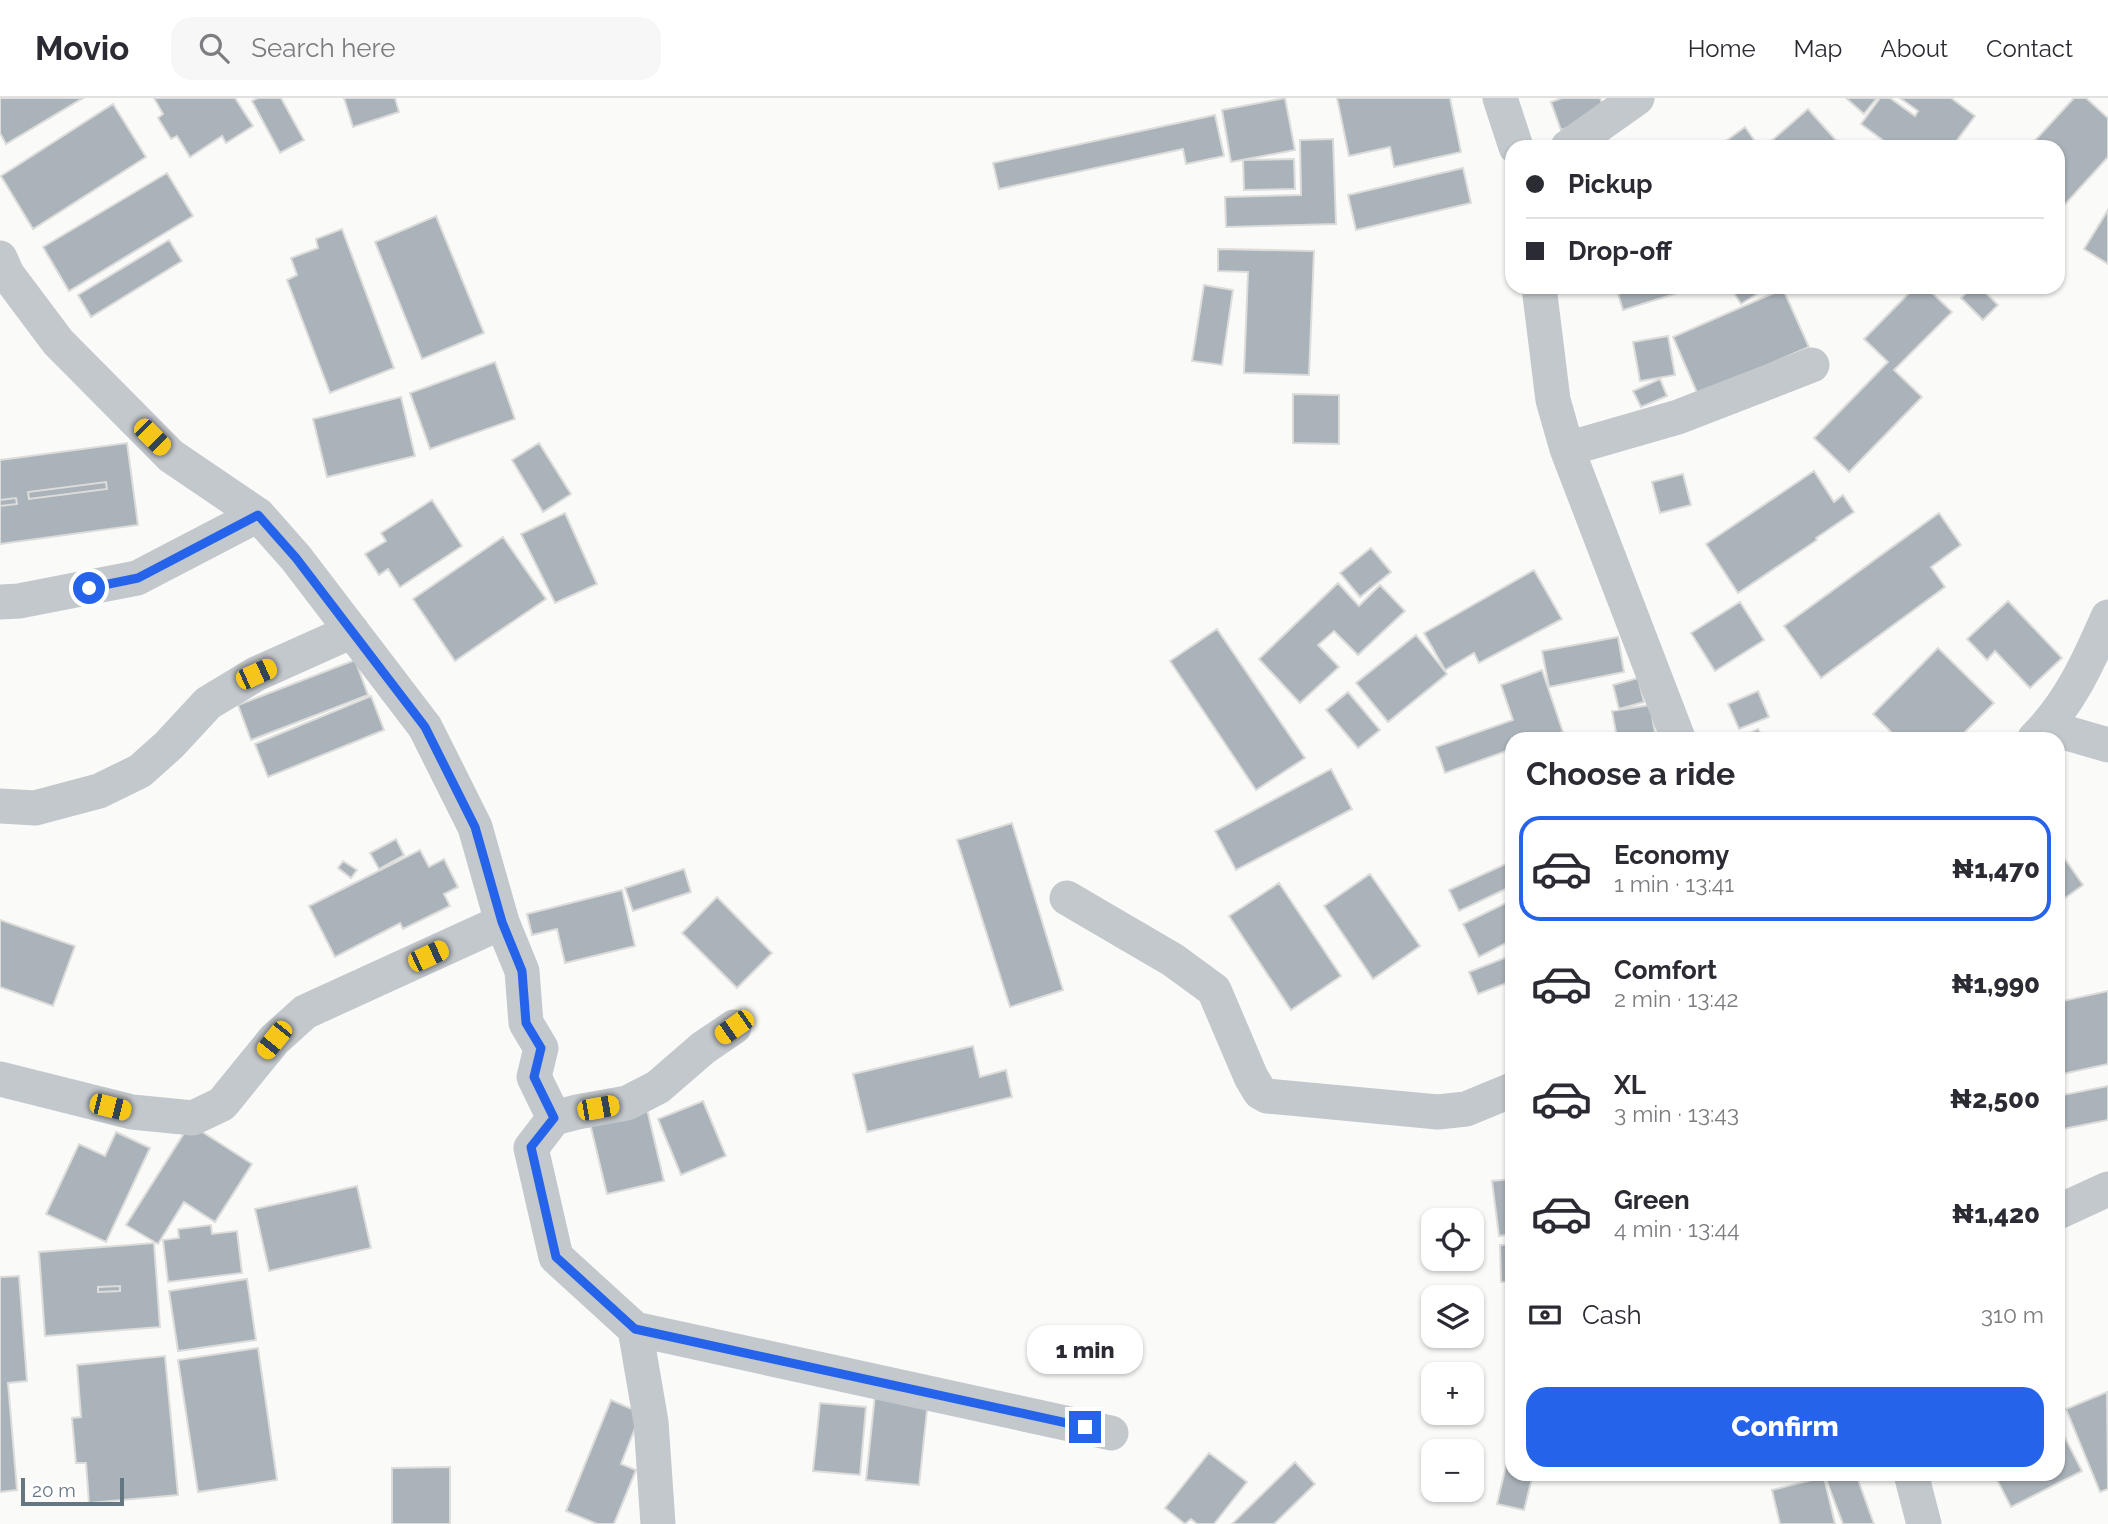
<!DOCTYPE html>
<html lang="en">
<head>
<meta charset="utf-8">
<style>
	:root { --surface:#fff; --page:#f7f7f7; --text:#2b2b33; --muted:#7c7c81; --line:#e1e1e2; --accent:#2563eb }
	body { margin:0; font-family:Raleway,sans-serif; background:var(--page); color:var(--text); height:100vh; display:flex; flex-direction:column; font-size:26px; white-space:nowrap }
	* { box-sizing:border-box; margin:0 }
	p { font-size:23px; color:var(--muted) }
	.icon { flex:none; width:38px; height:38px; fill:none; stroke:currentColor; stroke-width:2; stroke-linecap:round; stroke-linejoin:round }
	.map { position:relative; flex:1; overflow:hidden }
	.sheet { position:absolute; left:1505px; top:634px; width:560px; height:749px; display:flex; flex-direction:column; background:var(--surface); border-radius:21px; box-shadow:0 2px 5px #0004 }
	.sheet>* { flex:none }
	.banner { position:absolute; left:1505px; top:42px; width:560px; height:154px; border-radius:21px; box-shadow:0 2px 5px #0004; display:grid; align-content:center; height:154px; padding:0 21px; background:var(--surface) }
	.controls { position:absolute; left:1421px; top:1110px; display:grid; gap:14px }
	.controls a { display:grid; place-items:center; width:63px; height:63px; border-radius:14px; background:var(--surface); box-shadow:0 2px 5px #0004; font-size:35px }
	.scale { position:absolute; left:21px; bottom:18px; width:103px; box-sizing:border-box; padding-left:7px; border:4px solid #657683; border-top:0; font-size:19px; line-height:24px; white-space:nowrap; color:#657683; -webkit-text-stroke:5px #fff; paint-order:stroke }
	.end { position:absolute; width:32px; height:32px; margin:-16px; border:9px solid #2563eb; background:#fff; box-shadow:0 0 0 4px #fff }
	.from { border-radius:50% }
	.bubble { position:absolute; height:49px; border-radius:21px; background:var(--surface); box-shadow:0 2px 5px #0004; font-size:23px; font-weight:800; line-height:49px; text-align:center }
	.car { position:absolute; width:21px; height:42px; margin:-21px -10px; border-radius:9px; box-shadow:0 0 5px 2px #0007; background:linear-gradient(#f5c518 24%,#345 0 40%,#f5c518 0 76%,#345 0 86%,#f5c518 0) }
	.banner b { display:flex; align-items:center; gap:24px; height:66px; font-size:26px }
	.banner b+b { border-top:2px solid var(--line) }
	.banner i { width:18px; height:18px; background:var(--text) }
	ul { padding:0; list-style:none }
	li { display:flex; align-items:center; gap:21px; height:105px; margin:0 14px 10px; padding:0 7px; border:4px solid transparent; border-radius:21px }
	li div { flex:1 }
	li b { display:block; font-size:26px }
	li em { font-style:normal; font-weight:800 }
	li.selected { border-color:var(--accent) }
	li>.icon { width:63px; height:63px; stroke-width:1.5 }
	h2 { padding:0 21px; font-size:32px; line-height:84px }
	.pay { display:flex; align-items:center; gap:18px; height:77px; padding:0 21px; font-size:26px }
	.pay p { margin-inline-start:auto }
	.action { display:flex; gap:14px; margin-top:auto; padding:14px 21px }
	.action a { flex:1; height:80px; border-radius:21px; background:var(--accent); color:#fff; font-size:28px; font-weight:800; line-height:80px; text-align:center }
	header { display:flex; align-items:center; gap:42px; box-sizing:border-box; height:98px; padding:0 35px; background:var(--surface); border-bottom:2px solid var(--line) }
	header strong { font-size:33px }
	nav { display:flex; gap:38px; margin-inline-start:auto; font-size:24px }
	.search { width:490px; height:63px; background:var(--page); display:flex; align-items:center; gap:18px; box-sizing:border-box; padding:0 24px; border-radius:21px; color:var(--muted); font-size:26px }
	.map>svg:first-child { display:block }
</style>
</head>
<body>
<header>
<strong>Movio</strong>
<div class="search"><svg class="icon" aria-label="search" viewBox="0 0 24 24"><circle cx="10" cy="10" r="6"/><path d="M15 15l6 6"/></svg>Search here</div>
<nav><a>Home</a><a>Map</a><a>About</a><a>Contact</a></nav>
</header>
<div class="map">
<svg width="2108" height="1426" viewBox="0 0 2108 1426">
	<rect width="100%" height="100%" fill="#fafaf8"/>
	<!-- building -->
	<path fill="#aab3b9" stroke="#dcdcda" stroke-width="2" fill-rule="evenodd" d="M0 0H83L6 46 0 35Z
		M154 0H235L253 28 226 45 222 38 190 59 177 38 171 41 158 20 163 16Z
		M258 0H281L304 42 280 55 252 3Z
		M344 0H395L399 14 353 29Z
		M1285 0 1295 52 1231 64 1222 12Z
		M1337 0H1450L1461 54 1394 69 1390 49 1349 58Z
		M1562 0H1600L1606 16 1561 32 1551 4Z
		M1846 0H1877L1864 16Z
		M1880 0H1890L1915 18 1918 13 1900 0H1951L1975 18 1952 49H1892L1861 26Z
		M2074 0H2086L2108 20V59L2058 114V49H2029Z
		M113 6 146 59 33 131 1 78Z
		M1808 11 1842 49H1772L1769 45Z
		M1215 17 1224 58 1186 66 1183 51 999 91 993 65Z
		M1745 29 1759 49H1718Z
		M1333 41 1336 126 1226 129 1225 99 1301 97 1300 42Z
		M1294 61 1295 91 1244 92 1243 62Z
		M1463 70 1471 105 1356 132 1348 97Z
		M167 75 193 118 69 193 43 149Z
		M2108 112V166L2084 151Z
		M436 118 484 235 422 261 375 144Z
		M342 131 394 270 330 295 287 182 297 177 291 160 318 150 316 141Z
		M169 142 182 163 91 219 78 197Z
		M1218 151 1314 153 1309 277 1244 275 1248 174 1218 173Z
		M1204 187 1233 192 1222 267 1192 263Z
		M1642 189H1679L1681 194 1623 212 1618 196Z
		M1730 189H1768L1741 206Z
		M1915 189H1926L1952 214 1894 272 1922 299 1849 374 1814 340 1888 264 1864 241Z
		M1972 189H1980L1998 207 1983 222 1961 200Z
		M1783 191 1809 249 1698 297 1673 239Z
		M1668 238 1675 277 1640 283 1633 244Z
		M495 264 515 321 430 351 410 295Z
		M1660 281 1667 298 1641 309 1633 293Z
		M1293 296 1339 297V346L1293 345Z
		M401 299 415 358 327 379 313 321Z
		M127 345 138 427 0 446V408L17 406 16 400 0 402V362ZM106 384 107 391 29 401 28 394Z
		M539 345 571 396 543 414 512 362Z
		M1814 373 1834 404 1843 397 1854 414 1816 440 1817 442 1738 495 1706 446Z
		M1683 376 1691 407 1660 415 1652 384Z
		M106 384 107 391 29 401 28 394Z
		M16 400 17 406 0 408V402Z
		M432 402 462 448 400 489 388 471 379 477 365 456 386 443 381 435Z
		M565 415 597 486 555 505 521 436Z
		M1939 415 1961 447 1931 469 1945 489 1821 580 1784 528Z
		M503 439 546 501 455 563 413 501Z
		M1371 450 1391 474 1360 499 1340 475Z
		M1534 472 1562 521 1479 565 1474 555 1445 572 1424 535Z
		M1338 485 1359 508 1380 487 1405 513 1358 557 1334 533 1318 547 1339 569 1300 605 1259 561Z
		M2008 503 2062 560 2030 590 1995 553 1987 562 1967 541Z
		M1740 504 1764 542 1715 573 1691 535Z
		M1217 531 1305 660 1256 692 1170 563Z
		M1416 537 1447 576 1388 624 1356 585Z
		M1618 539 1624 574 1549 589 1542 553Z
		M1938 550 1994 605 1959 640H1897L1873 616Z
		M355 562 368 597 251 642 238 607Z
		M1542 572 1563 634 1544 640H1512V651L1445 675 1436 649 1513 622 1501 587Z
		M1638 580 1644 604 1619 611 1613 587Z
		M1758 593 1769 619 1739 631 1728 606Z
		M1348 594 1380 632 1358 650 1326 612Z
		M371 598 384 632 268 679 255 646Z
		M1650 607 1656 640H1617L1612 613Z
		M1758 631 1763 640H1740Z
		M1331 671 1352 711 1236 772 1215 733Z
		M1012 725 1063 892 1010 909 957 742Z
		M396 741 404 757 379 771 370 755Z
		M2058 751 2083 787 2058 805Z
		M420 752 429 769 444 761 458 789 444 796 450 808 403 831 400 825 335 859 309 808Z
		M343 763 357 772 351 780 338 770Z
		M1512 763V788L1459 813 1449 792Z
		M684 771 691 794 633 813 625 790Z
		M1370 776 1420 848 1373 881 1324 808Z
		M1279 785 1341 878 1291 912 1229 818Z
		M622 792 635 848 565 865 557 831 532 837 527 816Z
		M717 799 772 855 737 890 682 835Z
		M1512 802V842L1479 859 1463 826Z
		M0 822 75 848 53 908 0 889Z
		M1512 857V883L1478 896 1469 874Z
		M2108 893V966L2058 977V904Z
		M973 948 980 979 1006 972 1012 999 867 1034 853 976Z
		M2108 988V1022L2058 1032V998Z
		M703 1003 726 1058 681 1077 658 1021Z
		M646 1007 664 1083 607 1096 589 1021Z
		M190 1026 252 1066 215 1124 184 1104 158 1146 126 1127Z
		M116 1034 150 1050 106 1144 46 1116 79 1046 105 1058Z
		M1512 1081V1136L1499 1138 1492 1083Z
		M357 1088 371 1150 269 1173 255 1111Z
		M211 1127 212 1136 237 1133 242 1175 168 1184 163 1142 179 1140 178 1131Z
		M154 1145 160 1229 45 1238 39 1154ZM120 1188V1193L98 1194V1189Z
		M1500 1147H1512V1184H1501Z
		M19 1178 27 1283 8 1285 17 1392 0 1394V1179Z
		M247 1181 256 1242 178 1253 169 1193Z
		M120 1188V1193L98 1194V1189Z
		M258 1250 277 1382 198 1394 178 1262Z
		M165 1258 178 1397 89 1405 86 1365H76L72 1320 81 1319 77 1267Z
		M2107 1294 2108 1391 2100 1394 2066 1311Z
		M875 1297 928 1303 919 1387 866 1382Z
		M611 1302 641 1315 621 1366 636 1372 614 1426H597L566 1413Z
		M820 1305 866 1309 860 1377 813 1373Z
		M2058 1326 2082 1373 2011 1409 1994 1376H2058Z
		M1512 1342V1376H1533L1524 1412 1497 1406Z
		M1209 1355 1247 1384 1214 1426H1197L1191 1421 1185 1426 1165 1410Z
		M1295 1364 1315 1386 1274 1426H1232Z
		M450 1369V1426H392V1370Z
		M1824 1376H1856L1874 1426H1843Z
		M1824 1379 1835 1426H1780L1772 1392Z"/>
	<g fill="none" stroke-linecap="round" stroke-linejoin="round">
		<!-- minor -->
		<path stroke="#c3c8cc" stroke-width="35" d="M1500 0 1516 49
			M1568 49 1637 0
			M0 160 7 176 58 244 171 358 258 417 296 460 425 629 475 729 502 824 522 873 526 925 541 950 534 979 554 1020 531 1050 556 1159 635 1231 651 1324 658 1426
			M1539 189 1553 302 1567 351 1678 640
			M1567 351 1678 319 1812 267
			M0 504 19 503 137 480 258 417
			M2046 629 2108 647
			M2035 640C2070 606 2089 562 2108 519
			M0 708 35 710 99 693 140 673 169 647 208 605 256 576 352 533
			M1067 800 1173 862 1214 892 1251 979 1260 994 1267 998 1438 1014 1466 1011 1512 992
			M0 981 132 1014 193 1020 222 1006 274 942 305 914 502 824
			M554 1020 577 1014 627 1005 658 989 703 950 734 929
			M2058 1114 2108 1091
			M635 1231 1111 1335
			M1911 1376 1924 1426"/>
	</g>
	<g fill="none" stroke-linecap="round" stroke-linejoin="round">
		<!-- route -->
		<path stroke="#2563eb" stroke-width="9" d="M89 490 138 480 258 417 296 460 425 629 475 729 502 824 522 873 526 925 541 950 534 979 554 1020 531 1049 556 1159 635 1231 1085 1329"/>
	</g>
</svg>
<div class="controls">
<a><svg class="icon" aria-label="locate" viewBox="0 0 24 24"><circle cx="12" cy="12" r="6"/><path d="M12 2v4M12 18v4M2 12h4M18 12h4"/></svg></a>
<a><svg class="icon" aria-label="layers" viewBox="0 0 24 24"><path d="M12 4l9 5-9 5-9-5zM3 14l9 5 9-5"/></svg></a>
<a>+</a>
<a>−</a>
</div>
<div class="scale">20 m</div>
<i class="end from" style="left:89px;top:490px"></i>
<i class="end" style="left:1085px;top:1329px"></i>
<div class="bubble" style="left:1027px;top:1227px;width:116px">1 min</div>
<i class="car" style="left:152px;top:339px;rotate:135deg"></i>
<i class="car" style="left:256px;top:576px;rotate:66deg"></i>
<i class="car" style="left:428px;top:858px;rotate:65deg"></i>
<i class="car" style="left:734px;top:929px;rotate:235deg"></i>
<i class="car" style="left:274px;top:942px;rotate:219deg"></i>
<i class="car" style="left:110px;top:1009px;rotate:104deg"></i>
<i class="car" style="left:598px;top:1010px;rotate:80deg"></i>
<div class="banner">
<b><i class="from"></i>Pickup</b>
<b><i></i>Drop-off</b>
</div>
<section class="sheet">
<h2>Choose a ride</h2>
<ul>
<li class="selected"><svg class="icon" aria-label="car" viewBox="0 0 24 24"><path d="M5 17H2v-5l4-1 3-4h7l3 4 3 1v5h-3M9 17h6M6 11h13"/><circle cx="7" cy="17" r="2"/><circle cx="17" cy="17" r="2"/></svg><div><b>Economy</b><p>1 min · 13:41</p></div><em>₦1,470</em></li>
<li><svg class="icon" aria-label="car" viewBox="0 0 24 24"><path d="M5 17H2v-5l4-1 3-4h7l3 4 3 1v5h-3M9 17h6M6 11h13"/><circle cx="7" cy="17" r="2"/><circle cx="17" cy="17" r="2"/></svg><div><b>Comfort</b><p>2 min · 13:42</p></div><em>₦1,990</em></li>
<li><svg class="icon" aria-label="car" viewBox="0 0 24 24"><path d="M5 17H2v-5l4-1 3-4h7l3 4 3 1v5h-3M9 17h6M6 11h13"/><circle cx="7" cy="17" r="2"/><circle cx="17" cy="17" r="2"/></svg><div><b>XL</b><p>3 min · 13:43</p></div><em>₦2,500</em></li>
<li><svg class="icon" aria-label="car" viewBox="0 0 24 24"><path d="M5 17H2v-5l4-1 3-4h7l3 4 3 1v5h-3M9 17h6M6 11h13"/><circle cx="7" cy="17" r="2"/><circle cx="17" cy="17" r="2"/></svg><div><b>Green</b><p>4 min · 13:44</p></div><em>₦1,420</em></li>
</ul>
<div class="pay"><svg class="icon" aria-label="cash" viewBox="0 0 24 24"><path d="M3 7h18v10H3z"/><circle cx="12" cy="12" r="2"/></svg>Cash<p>310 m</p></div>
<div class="action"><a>Confirm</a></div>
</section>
</div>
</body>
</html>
